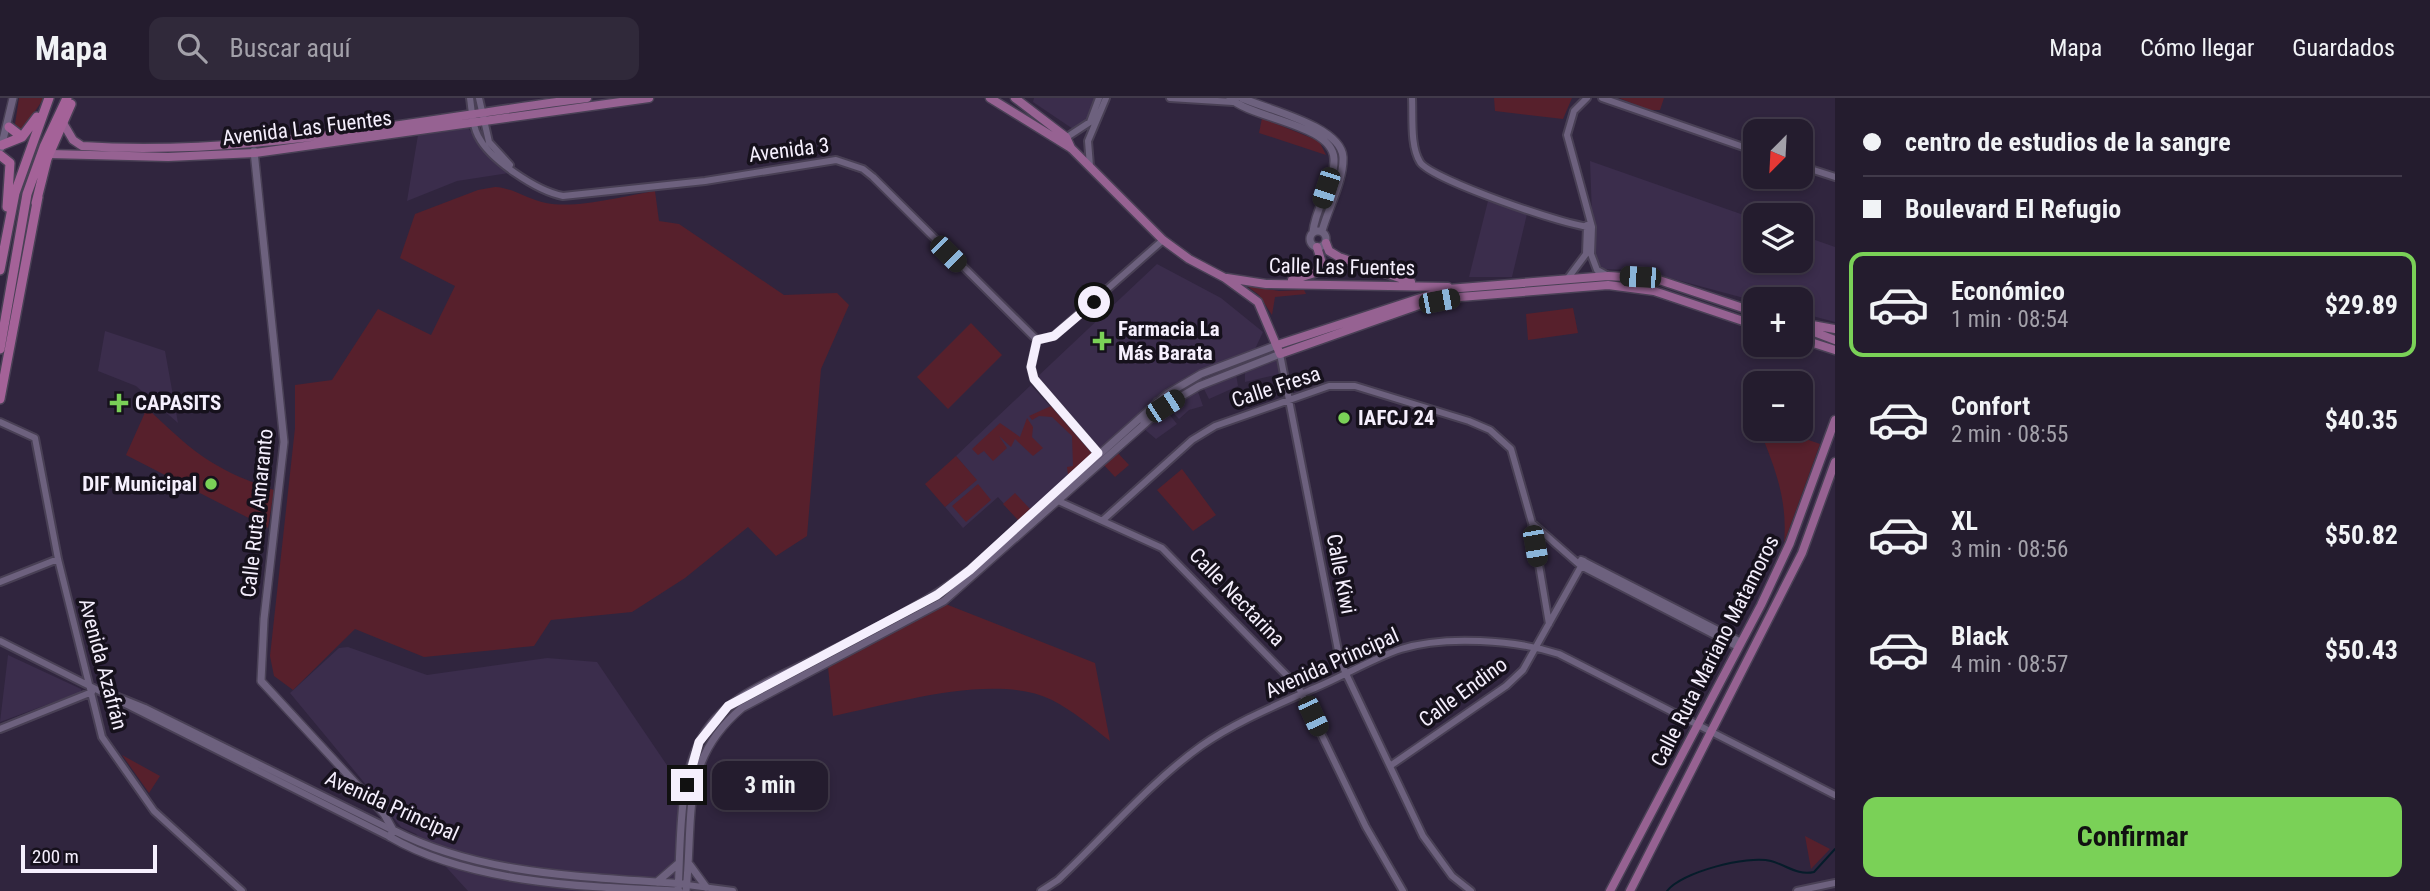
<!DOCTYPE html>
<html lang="es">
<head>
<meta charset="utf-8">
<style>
	:root { --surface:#241c2e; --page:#30293a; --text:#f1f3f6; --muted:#a3a1aa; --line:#413a4a; --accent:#7ad157 }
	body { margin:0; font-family:"Roboto Condensed",sans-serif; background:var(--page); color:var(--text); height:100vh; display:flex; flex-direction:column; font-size:26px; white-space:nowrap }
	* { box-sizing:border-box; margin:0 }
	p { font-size:23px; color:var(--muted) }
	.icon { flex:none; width:38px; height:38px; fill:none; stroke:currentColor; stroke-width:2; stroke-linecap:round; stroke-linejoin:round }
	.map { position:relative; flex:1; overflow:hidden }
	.sheet { display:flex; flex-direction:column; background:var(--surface); width:595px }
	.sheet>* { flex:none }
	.hud { display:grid; align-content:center; height:154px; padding:0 28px; background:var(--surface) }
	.needle { width:46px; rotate:204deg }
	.tools { position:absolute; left:1743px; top:21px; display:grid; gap:14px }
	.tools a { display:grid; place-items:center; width:70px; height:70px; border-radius:14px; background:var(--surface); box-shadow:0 4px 10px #0003,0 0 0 2px var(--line); font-size:35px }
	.scale { position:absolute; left:21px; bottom:18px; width:136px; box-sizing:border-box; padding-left:7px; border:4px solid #f5effd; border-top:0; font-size:19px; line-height:24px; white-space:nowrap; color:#f5effd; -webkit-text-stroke:5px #16111c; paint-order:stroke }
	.end { position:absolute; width:32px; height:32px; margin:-16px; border:9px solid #f5effd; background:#111; box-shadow:0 0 0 4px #111 }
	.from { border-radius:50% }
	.bubble { position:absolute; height:49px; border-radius:14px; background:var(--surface); box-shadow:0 4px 10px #0003,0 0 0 2px var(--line); font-size:23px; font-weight:700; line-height:49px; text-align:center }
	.car { position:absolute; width:21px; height:42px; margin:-21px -10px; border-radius:9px; box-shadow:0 0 5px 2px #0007; background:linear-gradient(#222 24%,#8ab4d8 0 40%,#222 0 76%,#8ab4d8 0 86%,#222 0) }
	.hud b { display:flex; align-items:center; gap:24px; height:66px; font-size:26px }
	.hud b+b { border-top:2px solid var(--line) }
	.hud i { width:18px; height:18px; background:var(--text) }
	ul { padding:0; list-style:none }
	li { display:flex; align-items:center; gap:21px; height:105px; margin:0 14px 10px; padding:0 14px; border:4px solid transparent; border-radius:14px }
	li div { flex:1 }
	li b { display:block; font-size:26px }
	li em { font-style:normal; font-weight:700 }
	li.current { border-color:var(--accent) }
	li>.icon { width:63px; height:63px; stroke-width:1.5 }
	.action { display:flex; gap:14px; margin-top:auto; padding:14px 28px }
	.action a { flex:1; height:80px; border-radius:14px; background:var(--accent); color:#111; font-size:28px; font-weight:700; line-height:80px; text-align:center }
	header { display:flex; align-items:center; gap:42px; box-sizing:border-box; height:98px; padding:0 35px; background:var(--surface); border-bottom:2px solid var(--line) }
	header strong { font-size:33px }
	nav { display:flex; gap:38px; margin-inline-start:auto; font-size:24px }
	.search { width:490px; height:63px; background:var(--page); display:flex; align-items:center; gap:18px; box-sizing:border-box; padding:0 24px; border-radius:14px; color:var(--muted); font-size:26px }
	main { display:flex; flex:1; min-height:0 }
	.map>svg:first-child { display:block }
</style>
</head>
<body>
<header>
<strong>Mapa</strong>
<div class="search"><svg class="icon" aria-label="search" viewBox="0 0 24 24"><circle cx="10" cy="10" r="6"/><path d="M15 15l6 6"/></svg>Buscar aquí</div>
<nav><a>Mapa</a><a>Cómo llegar</a><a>Guardados</a></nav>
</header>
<main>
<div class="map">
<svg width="1835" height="793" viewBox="0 0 1835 793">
	<rect width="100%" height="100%" fill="#30253e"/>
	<!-- built -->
	<path fill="#3b2d4c" d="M1034 0H1097L1083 29 1073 31 1033 4Z
		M468 30 487 56 509 75 457 83 407 103 418 37Z
		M1590 63 1755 121V163H1801V137L1835 149V224L1801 215V201L1755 203 1640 172 1594 171Z
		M1488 103 1527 116 1512 179H1469Z
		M1157 166 1221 200 1263 234 1255 251 1186 279 1097 352 1035 281Z
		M105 233 165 253 178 325 136 288 98 273Z
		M1276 262 1280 276 1245 284V271Z
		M1236 276 1238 288 1209 301 1203 289Z
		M1031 287 1092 355 1018 422 998 399 963 430 945 409 976 382 956 358Z
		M1197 291 1203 308 1189 312 1179 321 1168 309Z
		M1165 311 1177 326 1156 341 1143 330Z
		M348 549 427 577 547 560 597 564 677 682 691 675 674 793H468L416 736 401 729 290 595 339 550Z
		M8 557 81 591V594L0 624Z"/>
	<!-- green -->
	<path fill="#57202c" d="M19 0H44L21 34 15 26Z
		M1494 0H1572L1563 21 1495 13Z
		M1619 0H1664L1660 12H1649Z
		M1262 20 1319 43 1326 57 1259 35Z
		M495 89C514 90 528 102 546 105 577 111 624 98 655 93L659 123 679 126 784 197 837 195 849 207 821 271 807 438 776 458 748 429 685 480 632 514 551 522 534 548 424 559 355 531 293 592 274 578 270 558 295 330V287L332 282 378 211 431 237 455 188 400 160 415 116 478 92Z
		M1247 188 1279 193 1304 192 1306 196 1275 199 1272 217 1259 197Z
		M1573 210 1578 235 1528 242 1526 216Z
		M971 225 1002 257 948 311 917 279Z
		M1051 308 1092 355 1068 377 1067 369 1073 368 1072 338 1052 319 1039 318 1032 322 1029 318Z
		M147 310C193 354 212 371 274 392L268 430 126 357Z
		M1027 320 1033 329 1032 339 1043 350 1033 358 1015 341 1011 349 999 338 1007 350 993 363 984 353 978 357 972 351 1000 325 1020 339Z
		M1759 331H1777L1820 346 1784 445C1788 403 1775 369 1759 331Z
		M1116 353 1129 367 1115 379 1103 366Z
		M956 358 977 382 945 409 925 386Z
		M1182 371 1216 417 1193 433 1157 392Z
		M978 386 991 402 966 424 952 408Z
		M1015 395 1030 411 1018 422 1003 406Z
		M943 505 1095 565 1110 643C1091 628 1073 613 1052 602 994 574 894 606 833 618L828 569Z
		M122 657 160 678 149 695Z
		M1805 738 1830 751 1811 771Z"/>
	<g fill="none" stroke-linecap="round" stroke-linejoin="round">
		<!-- stream -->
		<path stroke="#061c2a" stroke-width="2" d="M1667 793C1682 774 1747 757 1771 763 1786 767 1798 778 1814 774L1835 751"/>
		<defs>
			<path id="tertiary" d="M470 0C472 13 472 27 478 38 490 62 537 93 563 98L705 83 836 62 863 71 873 79 1037 242
				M479 0 489 44 510 67
				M1170 0 1233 4 1237 0
				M1412 0C1413 19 1410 48 1420 64 1430 81 1571 130 1592 129
				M1587 0 1574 13 1567 37 1592 129 1591 156 1597 172 1608 178
				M1602 0 1755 53
				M1064 41 1090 24 1099 0
				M1090 68 1088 43 1106 0
				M1801 68 1835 79
				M1568 180 1586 156 1587 127
				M1037 242 1054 238 1163 142
				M1037 242 1031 269 1034 281 1098 355
				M1280 256 1340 563 1423 738 1452 778 1471 793
				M1143 323 1158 309 1157 304
				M0 324 35 340 58 461 102 639 154 713 242 793
				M1054 401 1162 450 1299 590 1366 729 1403 793
				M1103 422 1192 342 1215 328 1329 288H1355L1469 323 1490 332 1511 351 1532 425 1549 526
				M1532 425 1581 468 1738 549
				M1581 462 1741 544
				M0 484 58 461
				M0 543 390 739
				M103 593 145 610 392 732
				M0 631 92 594
				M1390 668 1506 588 1523 572 1584 463
				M687 787 733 793
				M1041 793 1058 782C1105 738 1148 686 1201 648 1235 624 1277 607 1315 590 1344 578 1371 561 1401 551 1445 537 1516 542 1559 556L1835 697
				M1797 793 1835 785"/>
			<path id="secondary" d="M1230 0C1251 21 1333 26 1334 61 1335 85 1315 109 1313 134
				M1242 0C1266 11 1341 28 1343 59 1344 82 1328 111 1322 133
				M1 50 13 0
				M254 53 284 344 264 521 261 583 384 716 393 732 390 739C471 786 587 789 679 793
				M1310 141a8 8 0 1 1 16 0a8 8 0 1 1-16 0Z
				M393 732C483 778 583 778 683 786
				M690 767 706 789
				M657 784 679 765
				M678 793C681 746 678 688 699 645 722 596 782 579 827 555 876 530 926 506 970 472L1167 296 1201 276 1277 247
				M686 793C694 719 679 663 742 610L944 503 1165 308 1199 288 1280 256"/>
			<path id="primary" d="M990 0 1071 50 1163 142 1189 161 1225 180 1258 204 1280 256 1419 207 1460 199 1608 187 1654 193 1755 227
				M1015 0 1066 39 1071 50
				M63 25 73 42 82 48C252 59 420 21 587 0
				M50 56 168 59 255 55 649 0
				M1326 145 1329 153 1339 159 1411 184
				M1227 180 1266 186 1448 189
				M1292 182 1315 175 1321 162 1317 149
				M1801 225 1835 231
				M1801 229 1835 242
				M1801 241 1835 252
				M1277 247 1448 191 1608 178 1656 181 1755 214
				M1610 793 1761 507 1790 445 1835 322
				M1630 793 1802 455 1835 364"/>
			<path id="trunk" d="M9 29 22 39
				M2 47 22 39 37 19
				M0 57 10 65 7 109
				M36 105 47 61 71 6
				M0 172 15 95 49 0
				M0 251 27 96 44 49 67 0
				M0 301 38 99"/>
		</defs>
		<!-- tertiary casing -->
		<use href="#tertiary" stroke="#494055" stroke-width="10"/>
		<!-- secondary casing -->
		<use href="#secondary" stroke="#494055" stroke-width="10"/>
		<!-- primary casing -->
		<use href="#primary" stroke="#494055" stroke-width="11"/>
		<!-- trunk casing -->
		<use href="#trunk" stroke="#494055" stroke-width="12"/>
		<!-- tertiary -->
		<use href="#tertiary" stroke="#6d617e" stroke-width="6"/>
		<!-- secondary -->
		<use href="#secondary" stroke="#6d617e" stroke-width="7"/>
		<!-- primary -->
		<use href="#primary" stroke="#966292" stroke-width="8"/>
		<!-- trunk -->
		<use href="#trunk" stroke="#a46298" stroke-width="9"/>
	</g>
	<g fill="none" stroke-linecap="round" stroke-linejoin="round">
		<!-- route -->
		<path stroke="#f5effd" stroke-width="9" d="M687 687 699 644 728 608 937 497 970 472 1098 355 1034 281 1031 269 1037 242 1054 238 1094 204"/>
	</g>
	<!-- markers -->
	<g fill="#7ad157" stroke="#16111c" stroke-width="2.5">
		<path d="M1098.5 232.5h7v7h7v7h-7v7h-7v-7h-7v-7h7z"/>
		<path d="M115.5 294.5h7v7h7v7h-7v7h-7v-7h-7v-7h7z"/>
		<circle cx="1344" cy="320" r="7"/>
		<circle cx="211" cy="386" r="7"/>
	</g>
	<g text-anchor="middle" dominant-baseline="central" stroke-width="7" stroke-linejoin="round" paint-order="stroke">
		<!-- street labels -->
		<g font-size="21" fill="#f5effd" stroke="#16111c">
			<text transform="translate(307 30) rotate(-7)">Avenida Las Fuentes</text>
			<text transform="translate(789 52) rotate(-7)">Avenida 3</text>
			<text transform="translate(1342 169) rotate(1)">Calle Las Fuentes</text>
			<text transform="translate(1276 289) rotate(-18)">Calle Fresa</text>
			<text transform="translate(257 415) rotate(-84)">Calle Ruta Amaranto</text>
			<text transform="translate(1341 476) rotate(79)">Calle Kiwi</text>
			<text transform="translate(1237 499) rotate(46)">Calle Nectarina</text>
			<text transform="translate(1715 553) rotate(-63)">Calle Ruta Mariano Matamoros</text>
			<text transform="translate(1332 565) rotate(-24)">Avenida Principal</text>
			<text transform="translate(103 566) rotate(75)">Avenida Azafrán</text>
			<text transform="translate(1463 594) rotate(-36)">Calle Endino</text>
			<text transform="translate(392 708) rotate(24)">Avenida Principal</text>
		</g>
		<!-- poi labels -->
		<g font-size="21" font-weight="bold" fill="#f5effd" stroke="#16111c" text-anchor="start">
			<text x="1118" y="231">Farmacia La<tspan x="1118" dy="24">Más Barata</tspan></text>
			<text x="135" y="305">CAPASITS</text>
			<text x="1358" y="320">IAFCJ 24</text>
			<text x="197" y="386" text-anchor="end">DIF Municipal</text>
		</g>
	</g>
</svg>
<div class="tools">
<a><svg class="needle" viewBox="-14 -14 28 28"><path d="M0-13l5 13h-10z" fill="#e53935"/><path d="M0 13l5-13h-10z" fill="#a3a1aa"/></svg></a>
<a><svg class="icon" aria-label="layers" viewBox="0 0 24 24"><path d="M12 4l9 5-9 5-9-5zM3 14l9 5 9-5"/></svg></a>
<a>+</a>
<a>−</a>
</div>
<div class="scale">200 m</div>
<i class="end from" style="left:1094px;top:204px"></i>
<i class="end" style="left:687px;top:687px"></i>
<div class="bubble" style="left:712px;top:663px;width:116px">3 min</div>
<i class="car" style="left:1326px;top:90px;rotate:198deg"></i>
<i class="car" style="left:948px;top:156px;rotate:135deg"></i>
<i class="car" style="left:1640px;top:179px;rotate:273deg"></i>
<i class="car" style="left:1439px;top:203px;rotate:79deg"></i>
<i class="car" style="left:1165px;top:308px;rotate:57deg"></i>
<i class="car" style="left:1535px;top:448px;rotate:170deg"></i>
<i class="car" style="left:1313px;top:618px;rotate:155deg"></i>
</div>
<section class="sheet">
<div class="hud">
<b><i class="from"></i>centro de estudios de la sangre</b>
<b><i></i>Boulevard El Refugio</b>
</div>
<ul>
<li class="current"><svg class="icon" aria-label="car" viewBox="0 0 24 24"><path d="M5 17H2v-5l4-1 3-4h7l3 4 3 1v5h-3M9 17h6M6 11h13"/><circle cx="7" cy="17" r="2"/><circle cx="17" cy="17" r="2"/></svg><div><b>Económico</b><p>1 min · 08:54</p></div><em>$29.89</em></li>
<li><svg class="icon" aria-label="car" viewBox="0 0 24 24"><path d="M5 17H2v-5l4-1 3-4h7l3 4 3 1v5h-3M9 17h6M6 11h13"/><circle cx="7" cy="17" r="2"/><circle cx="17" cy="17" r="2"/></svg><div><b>Confort</b><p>2 min · 08:55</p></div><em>$40.35</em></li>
<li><svg class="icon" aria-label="car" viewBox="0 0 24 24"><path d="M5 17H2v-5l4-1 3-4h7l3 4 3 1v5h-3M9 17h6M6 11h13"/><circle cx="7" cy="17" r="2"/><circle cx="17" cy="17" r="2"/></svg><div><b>XL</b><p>3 min · 08:56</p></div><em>$50.82</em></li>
<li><svg class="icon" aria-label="car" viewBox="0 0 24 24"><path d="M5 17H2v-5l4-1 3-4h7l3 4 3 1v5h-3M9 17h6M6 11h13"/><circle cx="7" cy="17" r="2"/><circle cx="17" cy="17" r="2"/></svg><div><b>Black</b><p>4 min · 08:57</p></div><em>$50.43</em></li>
</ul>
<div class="action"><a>Confirmar</a></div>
</section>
</main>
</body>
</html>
